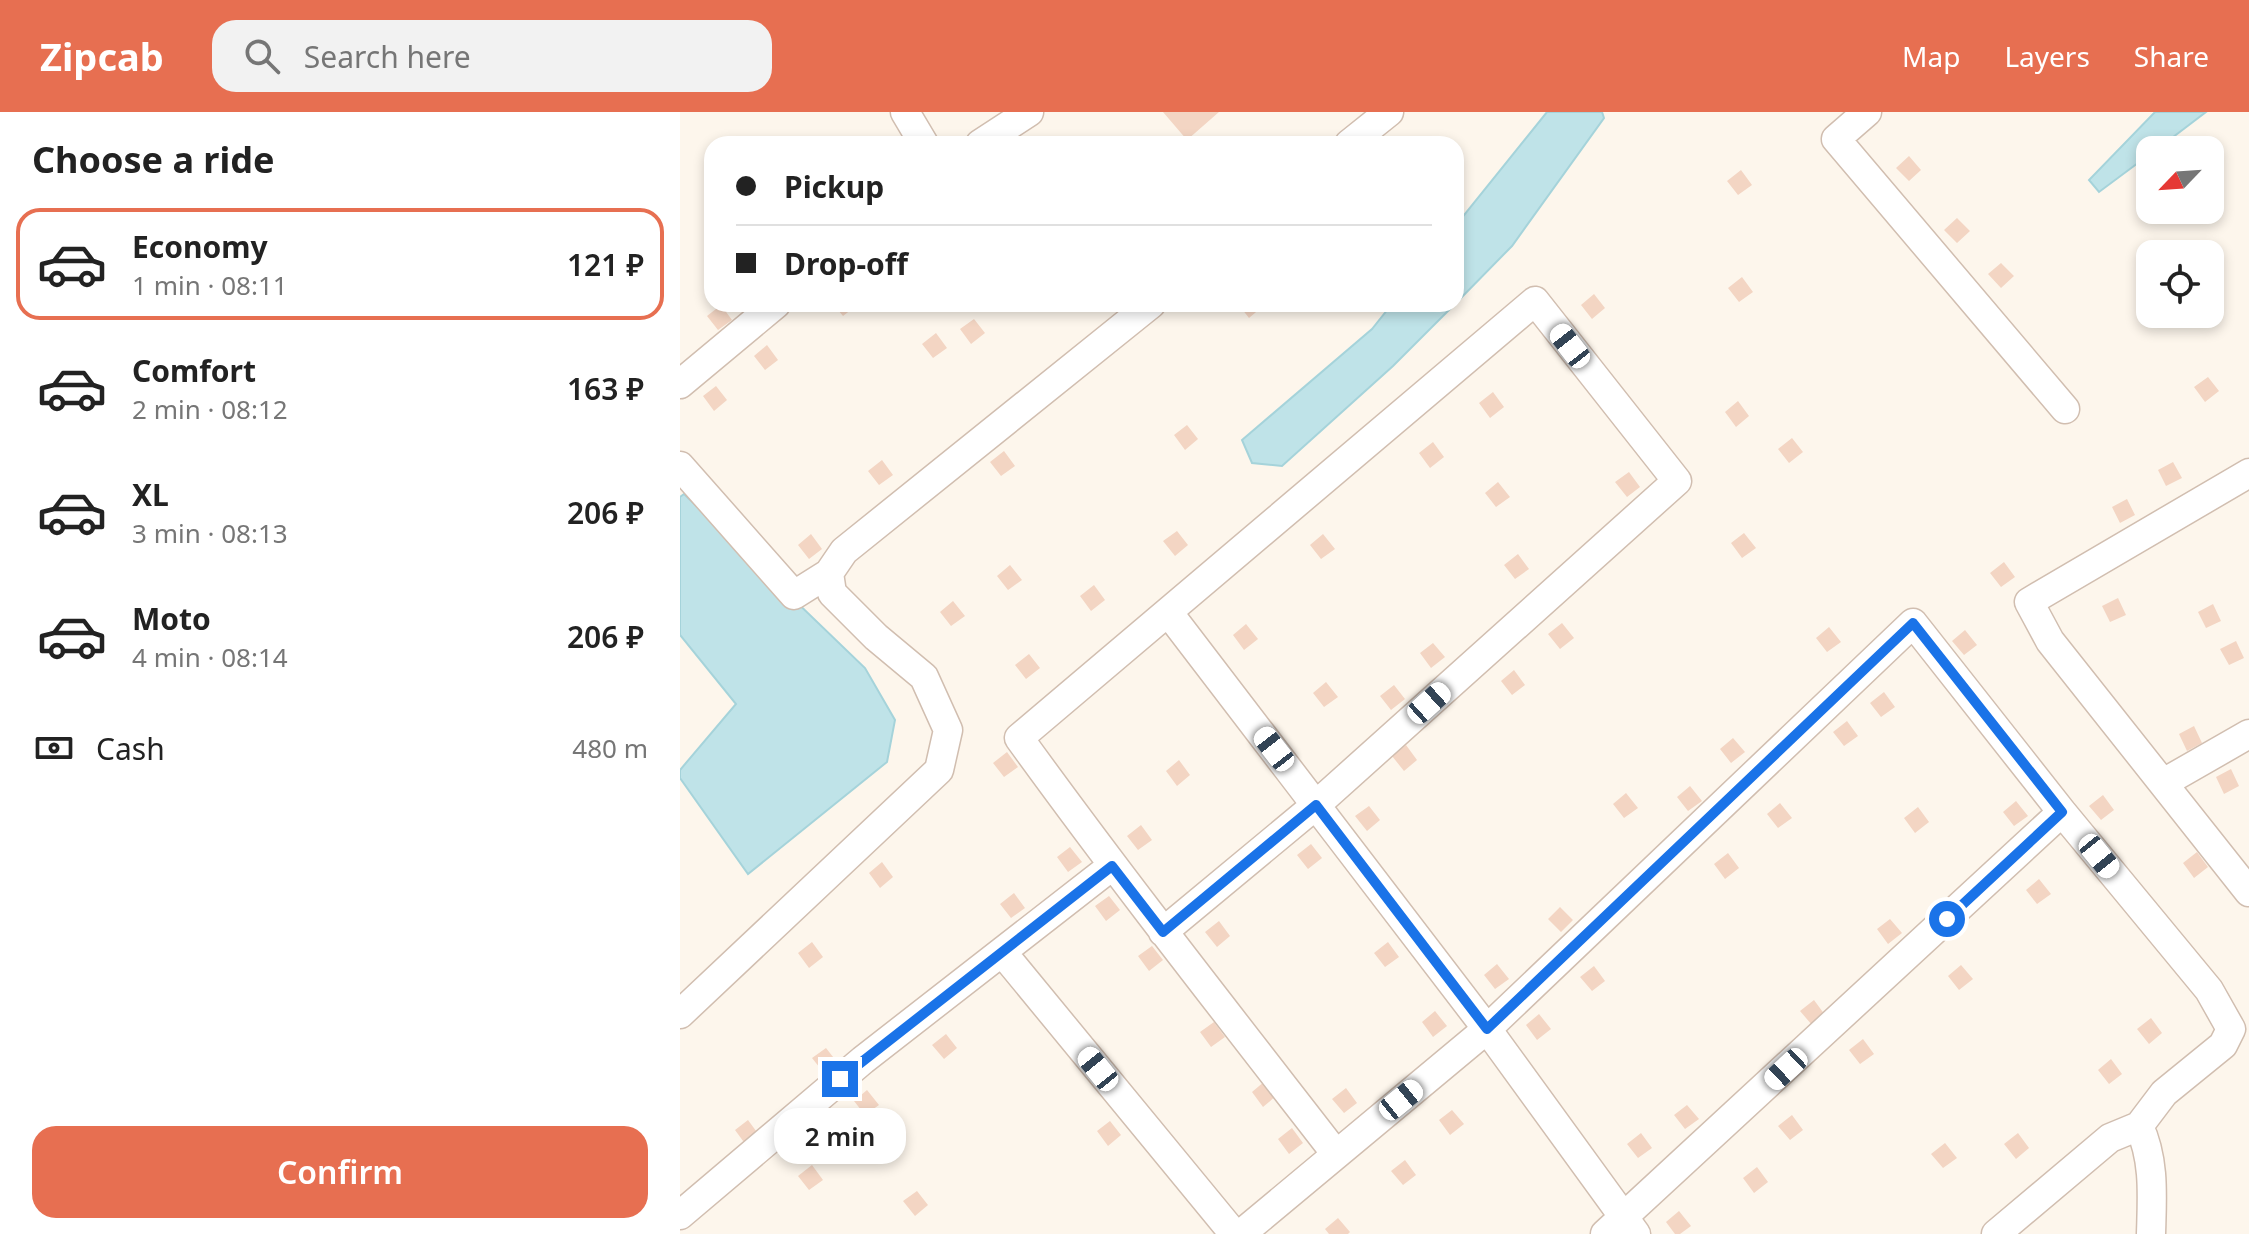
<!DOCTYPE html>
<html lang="en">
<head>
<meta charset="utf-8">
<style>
	:root { --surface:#fff; --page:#f2f2f2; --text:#222; --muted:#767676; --line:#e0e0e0; --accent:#e76f51 }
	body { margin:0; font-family:"Noto Sans",sans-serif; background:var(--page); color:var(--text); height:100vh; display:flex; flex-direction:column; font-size:30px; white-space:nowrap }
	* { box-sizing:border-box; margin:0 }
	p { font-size:26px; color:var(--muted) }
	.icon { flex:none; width:44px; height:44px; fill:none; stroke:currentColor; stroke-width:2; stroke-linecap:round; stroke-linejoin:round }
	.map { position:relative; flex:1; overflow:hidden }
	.panel { display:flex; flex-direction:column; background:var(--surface); width:680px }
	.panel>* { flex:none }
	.hud { position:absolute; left:24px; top:24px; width:760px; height:176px; border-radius:24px; box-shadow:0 4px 12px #0003; display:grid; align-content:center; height:176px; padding:0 32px; background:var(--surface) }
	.needle { width:52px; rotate:245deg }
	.controls { position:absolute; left:1456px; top:24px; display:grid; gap:16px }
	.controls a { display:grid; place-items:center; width:88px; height:88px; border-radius:16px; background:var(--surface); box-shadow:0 4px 12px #0003; font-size:40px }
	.end { position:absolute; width:36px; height:36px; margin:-18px; border:10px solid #1a73e8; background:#fff; box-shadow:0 0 0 4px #fff }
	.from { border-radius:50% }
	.bubble { position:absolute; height:56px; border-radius:24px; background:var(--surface); box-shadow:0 4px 12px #0003; font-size:26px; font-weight:600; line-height:56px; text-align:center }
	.car { position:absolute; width:24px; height:48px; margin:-24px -12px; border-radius:10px; box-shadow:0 0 6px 2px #0007; background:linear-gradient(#fff 24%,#345 0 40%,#fff 0 76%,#345 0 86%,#fff 0) }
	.hud b { display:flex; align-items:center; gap:28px; height:76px; font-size:30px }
	.hud b+b { border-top:2px solid var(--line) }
	.hud i { width:20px; height:20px; background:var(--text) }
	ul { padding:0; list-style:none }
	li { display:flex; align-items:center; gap:24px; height:112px; margin:0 16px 12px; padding:0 16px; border:4px solid transparent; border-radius:24px }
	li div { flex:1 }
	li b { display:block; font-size:30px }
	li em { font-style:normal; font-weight:600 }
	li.active { border-color:var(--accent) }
	li>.icon { width:72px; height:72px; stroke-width:1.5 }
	h2 { padding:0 32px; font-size:36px; line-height:96px }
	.pay { display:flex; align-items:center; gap:20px; height:88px; padding:0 32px; font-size:30px }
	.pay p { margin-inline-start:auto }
	.cta { display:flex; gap:16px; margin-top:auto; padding:16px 32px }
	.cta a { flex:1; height:92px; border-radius:24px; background:var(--accent); color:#fff; font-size:32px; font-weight:600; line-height:92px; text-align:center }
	header { display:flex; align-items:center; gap:48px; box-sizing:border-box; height:112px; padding:0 40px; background:var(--accent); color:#fff }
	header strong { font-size:38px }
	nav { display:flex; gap:44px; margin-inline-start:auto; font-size:28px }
	.search { width:560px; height:72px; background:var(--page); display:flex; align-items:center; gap:20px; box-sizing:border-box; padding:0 28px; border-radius:24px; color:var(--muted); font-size:30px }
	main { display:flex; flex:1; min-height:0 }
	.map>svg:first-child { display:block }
</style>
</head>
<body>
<header>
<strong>Zipcab</strong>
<div class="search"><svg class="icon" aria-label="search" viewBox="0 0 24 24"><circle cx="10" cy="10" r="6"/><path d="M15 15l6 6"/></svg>Search here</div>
<nav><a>Map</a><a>Layers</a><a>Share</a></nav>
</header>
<main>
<section class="panel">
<h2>Choose a ride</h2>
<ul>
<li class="active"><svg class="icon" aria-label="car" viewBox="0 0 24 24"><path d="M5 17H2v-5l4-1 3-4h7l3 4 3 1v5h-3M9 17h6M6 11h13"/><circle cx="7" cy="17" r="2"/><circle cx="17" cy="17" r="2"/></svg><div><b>Economy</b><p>1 min · 08:11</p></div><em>121 ₽</em></li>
<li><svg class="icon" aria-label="car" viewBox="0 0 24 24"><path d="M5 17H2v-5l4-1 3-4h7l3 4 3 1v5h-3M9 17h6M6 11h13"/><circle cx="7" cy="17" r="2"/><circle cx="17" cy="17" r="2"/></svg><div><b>Comfort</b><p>2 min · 08:12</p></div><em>163 ₽</em></li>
<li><svg class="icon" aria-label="car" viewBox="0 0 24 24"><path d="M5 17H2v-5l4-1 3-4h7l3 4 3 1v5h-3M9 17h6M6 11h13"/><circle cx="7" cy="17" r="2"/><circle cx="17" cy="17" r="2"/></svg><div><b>XL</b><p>3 min · 08:13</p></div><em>206 ₽</em></li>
<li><svg class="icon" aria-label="car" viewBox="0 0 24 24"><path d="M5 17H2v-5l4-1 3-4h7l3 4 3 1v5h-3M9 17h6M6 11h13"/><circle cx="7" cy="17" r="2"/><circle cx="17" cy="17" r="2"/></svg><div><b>Moto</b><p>4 min · 08:14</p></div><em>206 ₽</em></li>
</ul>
<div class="pay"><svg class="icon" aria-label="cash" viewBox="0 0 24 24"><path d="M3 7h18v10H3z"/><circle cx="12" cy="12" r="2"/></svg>Cash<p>480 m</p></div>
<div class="cta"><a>Confirm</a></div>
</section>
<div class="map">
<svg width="1569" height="1122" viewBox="0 0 1569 1122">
	<rect width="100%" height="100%" fill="#fdf6ec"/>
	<!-- water -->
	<path fill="#bfe3e8" stroke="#a5d3da" stroke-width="2" d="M867 0H922L924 6 832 134 776 191V113Z
		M1475 0H1526L1476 38H1470V42L1419 80 1409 68Z
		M712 192H775L713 254 602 354 572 351 562 328 692 217Z
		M4 382 185 556 215 608 207 650 68 762 0 666V658L56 592 0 523V385Z"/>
	<!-- building -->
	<path fill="#f3d5c3" d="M483 0H539L507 28Z
		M1229 44 1241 58 1229 69 1216 56Z
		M1061 58 1072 73 1058 83 1047 69Z
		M1277 106 1290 119 1277 131 1264 118Z
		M1321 151 1334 164 1321 176 1308 162Z
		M1062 165 1073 180 1059 190 1048 176Z
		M914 182 925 196 912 207 901 193Z
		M153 192H175L176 194 163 204Z
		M558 192H580L582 195 569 206Z
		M41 193 52 208 38 218 27 204Z
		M294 207 305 221 291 232 280 217Z
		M256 221 267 236 253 246 242 232Z
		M87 233 98 248 85 258 74 244Z
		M1528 265 1539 279 1525 290 1514 275Z
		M36 274 47 288 34 299 23 284Z
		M813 280 824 295 810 306 799 291Z
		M1058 289 1069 304 1056 315 1045 300Z
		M507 313 518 327 505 338 494 323Z
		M1112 326 1123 340 1109 351 1098 337Z
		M753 330 764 345 750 356 739 341Z
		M324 339 335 354 321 364 310 350Z
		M202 348 213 363 199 373 188 359Z
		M1493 350 1502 366 1486 374 1478 358Z
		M949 360 960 375 947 385 935 370Z
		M818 370 830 385 816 395 805 381Z
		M1447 387 1455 403 1440 411 1432 395Z
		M497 419 508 433 495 444 483 429Z
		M1064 421 1076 436 1062 446 1051 431Z
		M131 422 142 437 129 447 118 433Z
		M643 422 655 437 641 447 630 433Z
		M838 442 849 457 835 467 824 453Z
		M1324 450 1335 465 1321 475 1310 461Z
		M330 453 342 468 328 478 317 464Z
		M414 473 425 488 411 499 400 484Z
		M1438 486 1446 503 1430 510 1422 494Z
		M273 489 285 504 271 514 260 500Z
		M1533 492 1541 509 1526 516 1518 500Z
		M882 511 894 526 880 537 868 522Z
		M566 512 578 527 564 538 553 523Z
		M1149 515 1161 530 1147 540 1136 526Z
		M1285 518 1297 533 1284 543 1272 529Z
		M1556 529 1564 546 1549 553 1540 537Z
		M753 531 765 545 751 556 740 541Z
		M349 542 360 556 346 567 335 553Z
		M834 558 845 573 832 583 821 569Z
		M646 570 658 585 644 595 633 581Z
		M714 573 725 587 711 598 700 584Z
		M1204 580 1215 595 1201 605 1190 591Z
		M1167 609 1178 624 1164 634 1153 620Z
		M1514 614 1522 631 1507 639 1499 622Z
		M1053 626 1065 640 1051 651 1040 637Z
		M726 633 737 648 724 659 712 644Z
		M327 640 338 655 324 665 313 651Z
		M499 648 510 663 497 674 486 659Z
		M1551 657 1559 674 1544 682 1536 665Z
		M1010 674 1022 689 1008 699 997 685Z
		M946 681 958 696 944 706 933 692Z
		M1423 683 1434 698 1421 708 1409 694Z
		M1336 689 1348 704 1334 714 1323 700Z
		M1100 691 1112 706 1098 716 1087 702Z
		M689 694 700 708 687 719 675 704Z
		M1238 695 1249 710 1235 721 1224 706Z
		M461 713 472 728 458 738 447 724Z
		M631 732 642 746 628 757 617 743Z
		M390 735 402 750 388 760 377 745Z
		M1517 740 1528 755 1514 766 1503 751Z
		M1048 741 1059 756 1045 767 1034 752Z
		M202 750 213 765 200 776 189 761Z
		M1359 767 1371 782 1357 792 1346 778Z
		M334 781 345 796 331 806 320 792Z
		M429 784 440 798 426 809 415 794Z
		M880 795 893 808 881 820 868 807Z
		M1210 807 1222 821 1208 832 1197 817Z
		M539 809 550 824 537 835 525 820Z
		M132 830 143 845 129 856 118 841Z
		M708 830 719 845 705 855 694 841Z
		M472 834 483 848 469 859 458 844Z
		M817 852 829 867 815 877 804 863Z
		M1281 853 1293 867 1279 878 1268 864Z
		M914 854 925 869 912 879 900 865Z
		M1134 888 1145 903 1132 913 1120 899Z
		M755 899 767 914 753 925 742 910Z
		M859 902 871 917 857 928 846 913Z
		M1471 906 1482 921 1469 932 1457 917Z
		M534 910 545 925 531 935 520 920Z
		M266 922 277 936 264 947 252 933Z
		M1183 927 1194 942 1180 952 1169 938Z
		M146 936 157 950 144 961 132 946Z
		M1431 947 1442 962 1429 972 1418 958Z
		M585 969 596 984 583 995 572 980Z
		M666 976 677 991 664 1001 652 987Z
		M187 978 199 993 185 1003 174 989Z
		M1007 993 1019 1007 1005 1017 994 1003Z
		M772 998 784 1012 770 1023 759 1008Z
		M1112 1003 1123 1018 1110 1028 1098 1014Z
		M68 1008 79 1023 66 1033 55 1018Z
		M430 1009 441 1023 428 1034 417 1019Z
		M612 1016 623 1031 609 1042 598 1027Z
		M961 1021 972 1036 958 1046 947 1032Z
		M1338 1021 1349 1036 1336 1047 1324 1032Z
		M1265 1031 1277 1046 1263 1056 1251 1042Z
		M725 1048 736 1063 723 1073 711 1059Z
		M132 1053 143 1068 129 1078 118 1064Z
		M1077 1055 1088 1070 1074 1081 1063 1066Z
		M237 1079 248 1093 235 1104 223 1089Z
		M999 1099 1011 1114 1000 1122H995L986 1110Z
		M658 1106 670 1120 668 1122H649L645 1117Z"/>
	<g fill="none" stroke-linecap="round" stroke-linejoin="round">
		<defs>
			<path id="minor" d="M225 0 244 32
				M1187 0 1156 27 1385 297
				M300 32 349 0
				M669 32 709 0
				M0 272 96 192
				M0 354 114 483 149 461
				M1569 361 1349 490 1370 529 1569 780
				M488 500 807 917 956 1122
				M1485 670 1569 622
				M483 820 636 693 997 369 855 189 339 626C441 767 549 904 656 1042
				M322 840 554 1122
				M0 902 259 658 268 618 244 565 196 525 152 481 149 461 164 439 471 192
				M0 1103 183 948 432 754
				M561 1122 807 917 1233 511 1382 700 1529 878 1551 917 1543 933 1484 981 1459 1014
				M925 1122 1382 700
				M1316 1122 1430 1026 1459 1014C1475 1048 1472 1085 1471 1122"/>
		</defs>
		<!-- minor casing -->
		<use href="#minor" stroke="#d1beb0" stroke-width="31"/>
		<!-- minor -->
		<use href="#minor" stroke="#fff" stroke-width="28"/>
	</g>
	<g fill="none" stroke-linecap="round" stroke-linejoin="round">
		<!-- route -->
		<path stroke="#1a73e8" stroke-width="10" d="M160 967 432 754 483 820 636 693 807 917 1233 511 1382 700 1267 807"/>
	</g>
</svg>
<div class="controls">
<a><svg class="needle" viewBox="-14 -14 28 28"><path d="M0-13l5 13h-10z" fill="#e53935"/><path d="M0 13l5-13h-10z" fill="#767676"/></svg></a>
<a><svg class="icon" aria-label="locate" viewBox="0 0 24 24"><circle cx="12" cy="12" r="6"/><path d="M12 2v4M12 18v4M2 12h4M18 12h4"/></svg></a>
</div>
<i class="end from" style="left:1267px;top:807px"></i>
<i class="end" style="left:160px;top:967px"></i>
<div class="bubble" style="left:94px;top:996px;width:132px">2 min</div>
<i class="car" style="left:890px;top:234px;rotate:322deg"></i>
<i class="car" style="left:749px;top:591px;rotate:48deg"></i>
<i class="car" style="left:594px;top:637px;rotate:322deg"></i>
<i class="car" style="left:1419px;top:744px;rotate:141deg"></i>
<i class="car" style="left:418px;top:957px;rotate:321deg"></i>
<i class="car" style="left:1106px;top:957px;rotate:227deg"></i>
<i class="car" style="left:721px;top:988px;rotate:51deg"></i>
<div class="hud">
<b><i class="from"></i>Pickup</b>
<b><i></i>Drop-off</b>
</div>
</div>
</main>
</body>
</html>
